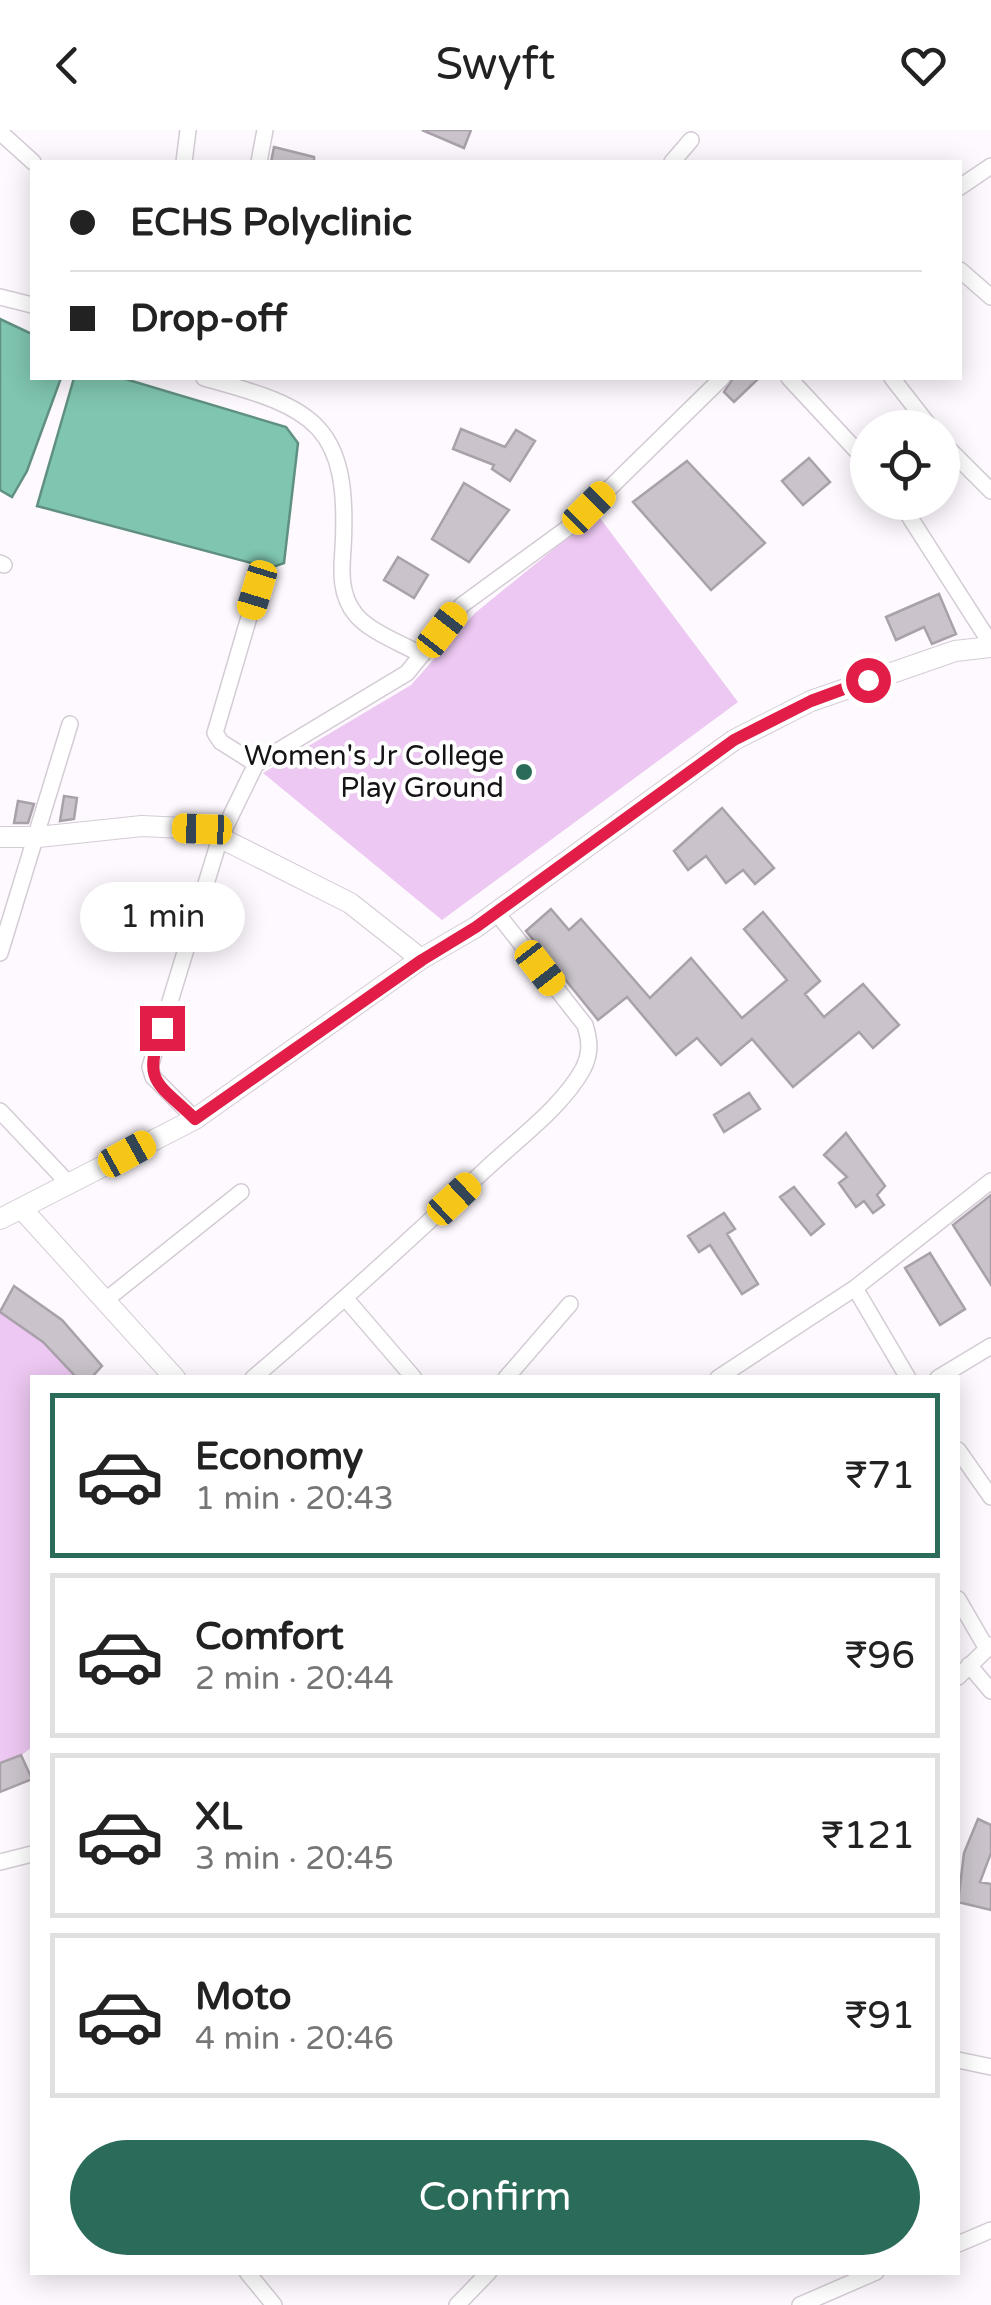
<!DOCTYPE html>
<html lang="en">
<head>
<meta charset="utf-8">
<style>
	:root { --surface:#fff; --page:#f2f2f2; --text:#222; --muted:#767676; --line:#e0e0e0; --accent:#2a6b59 }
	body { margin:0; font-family:"Varela Round",sans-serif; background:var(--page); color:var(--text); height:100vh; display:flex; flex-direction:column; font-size:38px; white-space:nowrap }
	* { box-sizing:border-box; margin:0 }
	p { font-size:32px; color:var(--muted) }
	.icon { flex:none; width:55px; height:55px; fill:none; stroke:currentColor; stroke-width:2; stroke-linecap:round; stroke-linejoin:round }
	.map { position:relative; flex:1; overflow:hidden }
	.sheet { position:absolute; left:30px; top:1245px; width:930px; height:900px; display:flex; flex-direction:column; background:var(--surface); border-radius:0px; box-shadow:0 5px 25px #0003 }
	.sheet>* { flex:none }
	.guide { position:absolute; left:30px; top:30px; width:932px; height:220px; border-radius:0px; box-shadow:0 5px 25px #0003; display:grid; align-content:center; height:220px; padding:0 40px; background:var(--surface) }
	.fabs { position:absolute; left:850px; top:280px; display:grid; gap:20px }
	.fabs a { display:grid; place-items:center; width:110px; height:110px; border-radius:50%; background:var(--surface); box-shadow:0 5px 25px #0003; font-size:50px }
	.end { position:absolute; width:45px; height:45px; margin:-22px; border:12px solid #e11d48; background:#fff; box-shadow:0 0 0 5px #fff }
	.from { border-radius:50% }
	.bubble { position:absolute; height:70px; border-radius:35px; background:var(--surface); box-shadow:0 5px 25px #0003; font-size:32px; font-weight:600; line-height:70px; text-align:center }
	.car { position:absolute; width:30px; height:60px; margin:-30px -15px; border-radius:12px; box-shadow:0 0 8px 2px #0007; background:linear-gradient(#f5c518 24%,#345 0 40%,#f5c518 0 76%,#345 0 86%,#f5c518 0) }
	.guide b { display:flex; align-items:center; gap:35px; height:95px; font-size:38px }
	.guide b+b { border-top:2px solid var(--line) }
	.guide i { width:25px; height:25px; background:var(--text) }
	ul { padding:18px 0 0; list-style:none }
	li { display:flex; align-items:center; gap:30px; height:165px; margin:0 20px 15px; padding:0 20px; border:5px solid var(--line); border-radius:0px }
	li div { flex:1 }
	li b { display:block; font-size:38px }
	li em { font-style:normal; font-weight:600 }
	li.selected { border-color:var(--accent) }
	li>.icon { width:90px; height:90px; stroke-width:1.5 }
	.button { display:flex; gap:20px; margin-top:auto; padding:20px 40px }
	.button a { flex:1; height:115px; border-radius:60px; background:var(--accent); color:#fff; font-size:40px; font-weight:600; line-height:115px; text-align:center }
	header { display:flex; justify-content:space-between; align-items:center; height:130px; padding:0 40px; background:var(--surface); font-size:45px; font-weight:600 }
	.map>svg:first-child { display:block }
</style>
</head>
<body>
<header><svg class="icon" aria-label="back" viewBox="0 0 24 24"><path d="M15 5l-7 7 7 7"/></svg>Swyft<svg class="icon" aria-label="heart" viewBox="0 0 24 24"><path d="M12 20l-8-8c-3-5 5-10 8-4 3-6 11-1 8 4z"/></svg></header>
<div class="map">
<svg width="991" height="2175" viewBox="0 0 991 2175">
	<rect width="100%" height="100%" fill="#fef9fe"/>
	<!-- green -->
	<path fill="#edc8f2" d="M597 384 738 572 442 790 263 643 411 555 475 483Z
		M14 1156 62 1190 102 1236 91 1247 32 1248V1617L22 1625 32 1649 0 1662V1179Z"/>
	<!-- water -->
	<path fill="#7fc5af" stroke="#609081" stroke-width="2.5" d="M0 189 32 204V248H61L27 341 12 367 0 360Z
		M74 248H122L286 297 298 313 284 433 270 438 37 376Z"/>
	<!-- building -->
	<path fill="#cac3cb" stroke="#a8a1a9" stroke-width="2.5" d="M422 0H471L464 18Z
		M274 17 314 27V32H271Z
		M733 248H759L734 272 724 262Z
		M461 299 505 317 516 300 535 311 510 351 492 339 494 335 453 319Z
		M809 328 830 352 803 375 782 351Z
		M687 331 765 413 711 460 633 372Z
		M464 353 509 380 469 432 432 409Z
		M398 427 428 445 414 468 384 450Z
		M939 464 956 504 932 514 924 497 896 510 886 487Z
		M64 666 77 668 74 689 60 691Z
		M18 671 34 674 28 693H14Z
		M722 678 774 738 755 754 743 740 726 753 706 726 688 740 674 721Z
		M551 779 569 800 581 789 650 868 691 828 742 888 787 850 744 799 763 782 820 851 805 864 824 887 863 854 899 895 873 918 859 902 793 957 752 909 721 935 697 908 676 925 627 867 598 890 526 801Z
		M749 963 760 979 724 1002 714 985Z
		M846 1003 885 1056 877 1065 884 1075 873 1083 864 1071 856 1077 839 1053 847 1047 824 1025Z
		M794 1057 824 1094 811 1105 780 1067Z
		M991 1065V1155L953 1095Z
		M724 1083 735 1099 727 1104 758 1154 742 1164 710 1115 699 1122 688 1106Z
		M930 1123 965 1179 940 1195 905 1138Z
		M14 1156 62 1190 102 1236 91 1248H77L43 1212 0 1182Z
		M21 1625 32 1649 0 1662V1633Z
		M978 1689 991 1695V1723L980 1752 991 1754V1780L958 1772 964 1723Z"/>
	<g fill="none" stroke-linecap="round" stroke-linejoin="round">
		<defs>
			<path id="street" d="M0 2 33 32
				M184 32 188 0
				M259 32 265 0
				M672 32 691 10
				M960 57 991 36
				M960 140 991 167
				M0 167 32 175
				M204 248C316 278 350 295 343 419 341 442 340 466 356 485 370 502 403 514 422 525
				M789 248 868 333
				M892 248 931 298
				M942 312 991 361
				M900 372 991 514
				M0 433 4 435
				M256 634 221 612 215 603 257 460
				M0 823 70 594
				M0 981 70 1055
				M195 989 153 947 150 937 220 708 256 634 407 543 462 475 573 394 722 248
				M855 1158 908 1248
				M107 1169 241 1062
				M346 1169 414 1248
				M253 1248C333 1180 410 1109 487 1038 519 1008 562 977 583 939 591 923 590 911 585 895L496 782
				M506 1248 570 1174
				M718 1248 855 1158 991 1051
				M938 1248 991 1216
				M958 1320 991 1367
				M958 1469 987 1519
				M969 1535 991 1561
				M958 1547 991 1515
				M0 1732 32 1724
				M958 1930 991 1937
				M958 2114 991 2100
				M247 2142 274 2175
				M457 2175 489 2142
				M800 2175 876 2142"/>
			<path id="secondary" d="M0 707H38L142 696 203 699 350 773 421 829
				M22 1079 175 1248
				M0 1089 195 989 421 829 476 797 734 610 811 571 955 521 991 517"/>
		</defs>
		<!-- street casing -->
		<use href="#street" stroke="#d4ccd5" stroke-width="18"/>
		<!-- secondary casing -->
		<use href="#secondary" stroke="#d4ccd5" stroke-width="22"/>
		<!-- street -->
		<use href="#street" stroke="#fff" stroke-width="15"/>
		<!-- secondary -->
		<use href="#secondary" stroke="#fff" stroke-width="20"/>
	</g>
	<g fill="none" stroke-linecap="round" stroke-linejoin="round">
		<!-- route -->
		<path stroke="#e11d48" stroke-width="12" d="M162 898C142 953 157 952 195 989L422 830 476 797 734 610 811 571 868 550"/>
	</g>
	<!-- markers -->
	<circle fill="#2a6b59" stroke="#fff" stroke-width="4" cx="524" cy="642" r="10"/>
	<g text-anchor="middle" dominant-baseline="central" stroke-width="8" stroke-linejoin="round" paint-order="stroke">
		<!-- poi labels -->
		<g font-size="28" fill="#161316" stroke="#fff" text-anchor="end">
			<text x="504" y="626">Women's Jr College<tspan x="504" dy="32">Play Ground</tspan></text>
		</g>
	</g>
</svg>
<div class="fabs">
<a><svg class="icon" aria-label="locate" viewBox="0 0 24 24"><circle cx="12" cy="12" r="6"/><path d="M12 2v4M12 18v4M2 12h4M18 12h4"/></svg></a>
</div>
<i class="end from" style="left:868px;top:550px"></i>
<i class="end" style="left:162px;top:898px"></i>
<div class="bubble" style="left:80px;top:752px;width:165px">1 min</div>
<i class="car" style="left:589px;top:378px;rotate:45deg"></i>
<i class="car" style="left:257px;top:460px;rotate:197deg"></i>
<i class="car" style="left:442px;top:500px;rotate:38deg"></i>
<i class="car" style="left:202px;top:699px;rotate:272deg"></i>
<i class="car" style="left:540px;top:838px;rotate:142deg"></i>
<i class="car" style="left:127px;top:1024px;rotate:61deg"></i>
<i class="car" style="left:454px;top:1069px;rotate:47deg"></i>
<div class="guide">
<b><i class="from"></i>ECHS Polyclinic</b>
<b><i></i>Drop-off</b>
</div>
<section class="sheet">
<ul>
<li class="selected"><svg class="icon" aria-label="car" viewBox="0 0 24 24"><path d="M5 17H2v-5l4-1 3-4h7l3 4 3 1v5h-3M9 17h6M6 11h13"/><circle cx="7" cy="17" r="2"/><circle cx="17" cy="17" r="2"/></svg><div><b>Economy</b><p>1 min · 20:43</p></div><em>₹71</em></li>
<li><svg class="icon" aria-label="car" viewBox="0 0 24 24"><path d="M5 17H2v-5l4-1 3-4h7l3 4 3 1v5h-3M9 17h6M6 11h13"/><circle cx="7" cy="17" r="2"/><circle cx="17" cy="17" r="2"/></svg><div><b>Comfort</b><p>2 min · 20:44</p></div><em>₹96</em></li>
<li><svg class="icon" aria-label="car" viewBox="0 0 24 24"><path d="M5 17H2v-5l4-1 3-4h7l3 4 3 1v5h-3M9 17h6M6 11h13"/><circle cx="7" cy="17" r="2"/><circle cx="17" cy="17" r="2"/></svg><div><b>XL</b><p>3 min · 20:45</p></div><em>₹121</em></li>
<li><svg class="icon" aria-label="car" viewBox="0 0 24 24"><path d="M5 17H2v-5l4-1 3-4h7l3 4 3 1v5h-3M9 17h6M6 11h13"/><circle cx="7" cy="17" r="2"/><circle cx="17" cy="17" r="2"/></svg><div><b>Moto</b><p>4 min · 20:46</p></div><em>₹91</em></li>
</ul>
<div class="button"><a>Confirm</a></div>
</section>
</div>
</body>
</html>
